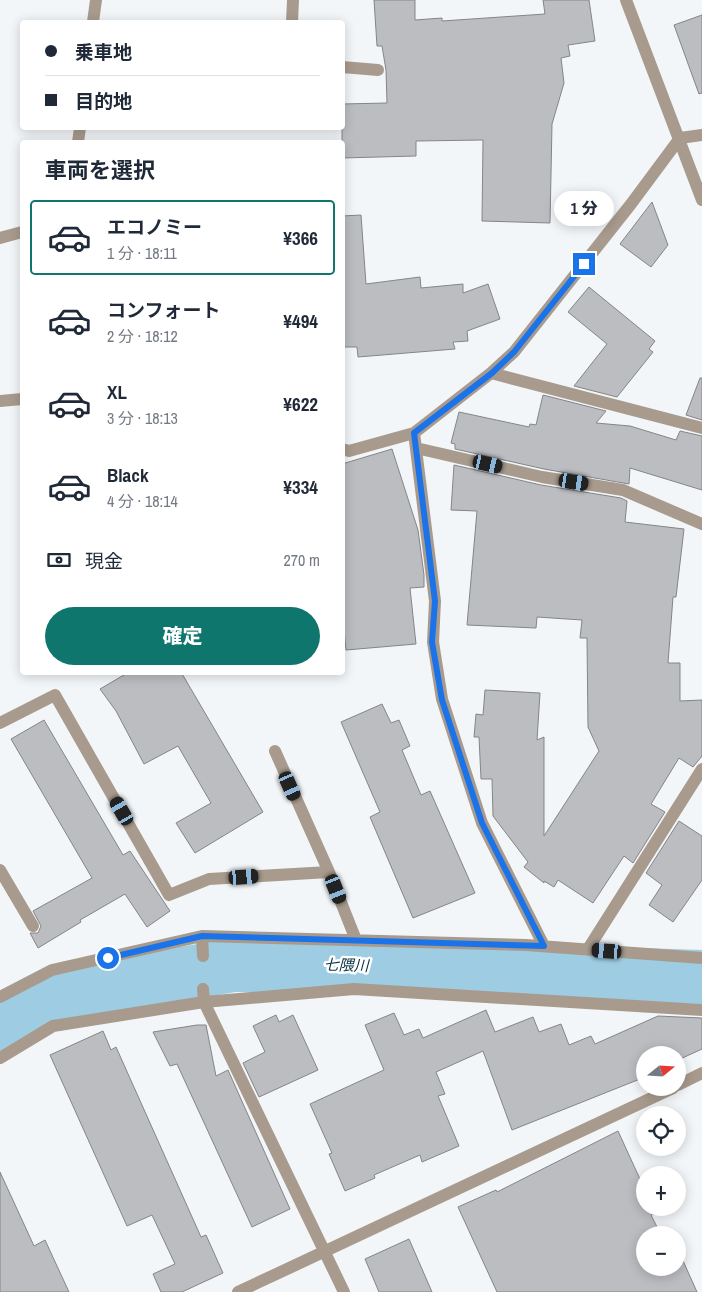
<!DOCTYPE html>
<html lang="ja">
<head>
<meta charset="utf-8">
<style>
	:root { --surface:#fff; --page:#f2f2f3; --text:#1f2937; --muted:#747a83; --line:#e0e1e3; --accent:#0f766e }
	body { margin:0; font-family:"Archivo Narrow","Noto Sans JP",sans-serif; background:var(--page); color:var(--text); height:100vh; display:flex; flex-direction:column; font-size:19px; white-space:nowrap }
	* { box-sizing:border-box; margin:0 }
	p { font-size:16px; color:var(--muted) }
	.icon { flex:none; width:28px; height:28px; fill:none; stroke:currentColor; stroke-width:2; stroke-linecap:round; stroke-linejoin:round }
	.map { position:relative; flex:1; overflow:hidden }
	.side { position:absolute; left:20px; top:140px; width:325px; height:535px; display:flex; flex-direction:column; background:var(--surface); border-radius:5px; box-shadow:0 2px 12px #0003 }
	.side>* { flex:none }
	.guide { position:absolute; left:20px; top:20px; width:325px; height:110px; border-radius:5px; box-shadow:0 2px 12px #0003; display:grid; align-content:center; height:110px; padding:0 25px; background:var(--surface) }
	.needle { width:32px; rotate:72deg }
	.buttons { position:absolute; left:636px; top:1046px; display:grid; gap:10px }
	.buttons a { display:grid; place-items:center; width:50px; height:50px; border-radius:50%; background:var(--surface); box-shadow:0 2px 12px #0003; font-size:25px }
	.end { position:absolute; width:22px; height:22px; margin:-11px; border:6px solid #1a73e8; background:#fff; box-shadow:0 0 0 2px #fff }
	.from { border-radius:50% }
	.bubble { position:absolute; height:35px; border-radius:18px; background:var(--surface); box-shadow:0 2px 12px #0003; font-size:16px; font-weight:800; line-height:35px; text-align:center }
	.car { position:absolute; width:15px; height:30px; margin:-15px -8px; border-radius:6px; box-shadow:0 0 4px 1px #0007; background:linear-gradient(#222 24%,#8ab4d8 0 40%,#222 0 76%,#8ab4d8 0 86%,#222 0) }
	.guide b { display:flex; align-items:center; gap:18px; height:48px; font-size:19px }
	.guide b+b { border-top:1px solid var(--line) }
	.guide i { width:12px; height:12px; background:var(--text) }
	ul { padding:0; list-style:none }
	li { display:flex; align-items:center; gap:15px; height:75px; margin:0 10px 8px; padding:0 15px; border:2px solid transparent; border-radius:5px }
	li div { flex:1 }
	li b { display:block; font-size:19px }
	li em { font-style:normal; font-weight:800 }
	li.on { border-color:var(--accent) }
	li>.icon { width:45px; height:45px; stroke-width:1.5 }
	h2 { padding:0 25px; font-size:22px; line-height:60px }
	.pay { display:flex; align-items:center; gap:12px; height:55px; padding:0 25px; font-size:19px }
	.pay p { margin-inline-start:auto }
	.cta { display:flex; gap:10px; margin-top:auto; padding:10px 25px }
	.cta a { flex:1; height:58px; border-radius:30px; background:var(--accent); color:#fff; font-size:20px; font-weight:800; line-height:58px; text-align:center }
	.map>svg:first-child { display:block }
</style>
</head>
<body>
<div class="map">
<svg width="702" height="1292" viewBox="0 0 702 1292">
	<rect width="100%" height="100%" fill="#f3f6f9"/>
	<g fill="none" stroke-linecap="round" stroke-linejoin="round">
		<!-- river -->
		<path stroke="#9ecce2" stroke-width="54" d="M0 1027 39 1005 105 987 234 965H344L702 977"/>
	</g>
	<!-- building -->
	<path fill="#bbbdc0" stroke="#838588" d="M374 0H415V20L442 18V21L545 14 543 0H589L595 41 568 45 570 56 561 58 564 83 552 124 550 223 482 221 483 140 416 141V156L342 158V104L387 103 386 70 382 46H377Z
		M702 15V93L699 94 674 25Z
		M652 202 668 245 651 267 620 244Z
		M361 215 366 284 420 277 421 288 463 284V293L488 284 500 319 467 331 468 341 453 342 455 349 358 357 357 347H342V216Z
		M589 287 655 341 649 349 653 352 617 397 574 386 607 344 568 312Z
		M700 378H702V420L686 415Z
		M543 395 606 411 596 423 630 426 676 440 680 431 702 436V490L630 468 629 484 544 469 455 449V444L451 443 459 412 529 427 530 424 536 425Z
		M392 449 418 530 424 575V587L410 588 416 644 346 650 342 609V464Z
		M454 465 541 485 621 498 627 501 625 522 684 529 676 597H673L668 663H680V701L702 700V756L693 767 679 758 651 804 665 812 633 863 624 856 593 903 558 880 554 887 544 881V883L524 867 528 862 493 816 492 779H481L479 737H474L476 714 483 715 485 690 540 693 537 740 544 737V836L599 751 588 727 587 638H580L582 620 537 617 536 628 467 625 477 511 451 510Z
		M129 672H181L263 812 195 853 176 823 211 803 178 746 144 764 116 711 100 689Z
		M382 704 391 723 399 720 410 746 402 750 421 795 430 791 475 893 413 918 370 817 380 812 341 722Z
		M44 720 123 855 130 851 170 911 147 927 125 894 80 920 81 922 38 948 30 933H38L41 926 33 911 92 878 11 739Z
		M679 821 702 836V880L673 922 649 905 662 885 646 873Z
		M486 1010 495 1032 533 1017 539 1032 561 1024 569 1045 591 1036 595 1044 658 1016 702 1018V1049L678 1060V1055H645V1077L512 1130 483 1051 436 1072 445 1094 438 1096 459 1146 422 1162 420 1155 374 1175 375 1178 345 1191 329 1154 332 1153 310 1104 384 1070 365 1025 394 1013 404 1035 419 1029 423 1038Z
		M276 1015 279 1022 293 1015 318 1070 259 1097 243 1063 265 1052 253 1026Z
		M197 1025H206L216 1076 228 1070 290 1209 252 1227 177 1064 170 1066 153 1032Z
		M103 1031 111 1050 116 1047 201 1237 206 1235 223 1273 182 1292H161L153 1274 175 1264 152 1215 127 1226 50 1055Z
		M618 1131 645 1190V1208H653L656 1213 651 1215 661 1235H645V1268H678V1255L680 1254 697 1292H497L458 1207 496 1190 497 1192Z
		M0 1172 34 1246 45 1240 69 1292H0Z
		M409 1239 432 1292H379L365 1259Z"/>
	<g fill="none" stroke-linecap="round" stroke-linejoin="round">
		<!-- minor -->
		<path stroke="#a89b8d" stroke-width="12" d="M626 0 702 200
			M93 22 96 0
			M292 22 293 0
			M342 67 378 70
			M78 142 80 128
			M0 238 22 232
			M491 373 702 428
			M0 401 22 399
			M414 433 435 601 433 642 442 699 482 823 544 946
			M416 448 542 477 623 490 702 524
			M342 449 349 451 414 433 491 373 514 352 631 204 680 138 702 135
			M0 723 55 695 169 895 209 879 329 872 356 940
			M275 751 329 872
			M0 870 33 926
			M202 936 203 956
			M588 949 702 769
			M203 989 204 1002 344 1292
			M0 997 52 970 202 936 526 945 702 958
			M0 1058 53 1026 204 1002 354 989 702 1010
			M678 1085 702 1073
			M238 1292 673 1088"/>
	</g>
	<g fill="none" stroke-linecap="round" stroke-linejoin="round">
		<!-- route -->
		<path stroke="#1a73e8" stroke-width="6" d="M108 958 202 936 544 946 482 823 442 700 432 642 435 601 414 433 492 373 514 352 584 264"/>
	</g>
	<g text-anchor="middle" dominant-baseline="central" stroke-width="5" stroke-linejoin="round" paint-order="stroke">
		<!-- water labels -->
		<g font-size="15" font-style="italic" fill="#063140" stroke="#fff">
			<text transform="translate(346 965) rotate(1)">七隈川</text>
		</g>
	</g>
</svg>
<div class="buttons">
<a><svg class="needle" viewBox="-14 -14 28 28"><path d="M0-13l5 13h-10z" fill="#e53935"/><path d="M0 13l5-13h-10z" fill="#747a83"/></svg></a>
<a><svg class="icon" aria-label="locate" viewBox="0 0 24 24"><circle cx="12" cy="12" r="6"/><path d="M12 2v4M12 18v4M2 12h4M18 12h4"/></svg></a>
<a>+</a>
<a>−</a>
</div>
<i class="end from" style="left:108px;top:958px"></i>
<i class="end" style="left:584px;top:264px"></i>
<div class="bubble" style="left:554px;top:191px;width:60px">1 分</div>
<i class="car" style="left:488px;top:464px;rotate:103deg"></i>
<i class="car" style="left:574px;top:482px;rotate:99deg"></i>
<i class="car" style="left:290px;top:786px;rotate:156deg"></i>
<i class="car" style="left:122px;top:811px;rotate:330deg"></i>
<i class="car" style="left:244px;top:877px;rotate:86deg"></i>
<i class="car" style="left:336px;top:889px;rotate:158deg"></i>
<i class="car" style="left:607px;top:951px;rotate:274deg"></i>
<div class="guide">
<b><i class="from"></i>乗車地</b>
<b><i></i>目的地</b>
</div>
<section class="side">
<h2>車両を選択</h2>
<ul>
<li class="on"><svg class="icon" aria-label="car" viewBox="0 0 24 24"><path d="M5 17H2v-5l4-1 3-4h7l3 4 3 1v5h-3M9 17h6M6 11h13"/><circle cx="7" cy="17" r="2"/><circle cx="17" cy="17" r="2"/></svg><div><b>エコノミー</b><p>1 分 · 18:11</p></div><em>¥366</em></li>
<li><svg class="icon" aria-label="car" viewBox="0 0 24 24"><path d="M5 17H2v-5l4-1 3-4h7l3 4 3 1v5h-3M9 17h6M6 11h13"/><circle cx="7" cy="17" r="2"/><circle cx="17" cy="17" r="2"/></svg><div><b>コンフォート</b><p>2 分 · 18:12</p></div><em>¥494</em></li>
<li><svg class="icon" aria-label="car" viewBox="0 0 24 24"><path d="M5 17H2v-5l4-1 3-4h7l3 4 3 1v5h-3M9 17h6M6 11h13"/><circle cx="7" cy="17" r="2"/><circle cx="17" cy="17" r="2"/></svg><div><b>XL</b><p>3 分 · 18:13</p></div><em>¥622</em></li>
<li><svg class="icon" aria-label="car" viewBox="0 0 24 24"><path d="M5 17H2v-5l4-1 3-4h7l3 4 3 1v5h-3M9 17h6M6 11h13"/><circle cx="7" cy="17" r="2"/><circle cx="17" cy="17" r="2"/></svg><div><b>Black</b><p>4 分 · 18:14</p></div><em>¥334</em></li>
</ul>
<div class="pay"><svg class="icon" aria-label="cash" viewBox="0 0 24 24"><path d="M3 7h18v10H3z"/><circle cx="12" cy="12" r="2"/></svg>現金<p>270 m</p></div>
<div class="cta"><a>確定</a></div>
</section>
</div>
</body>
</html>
